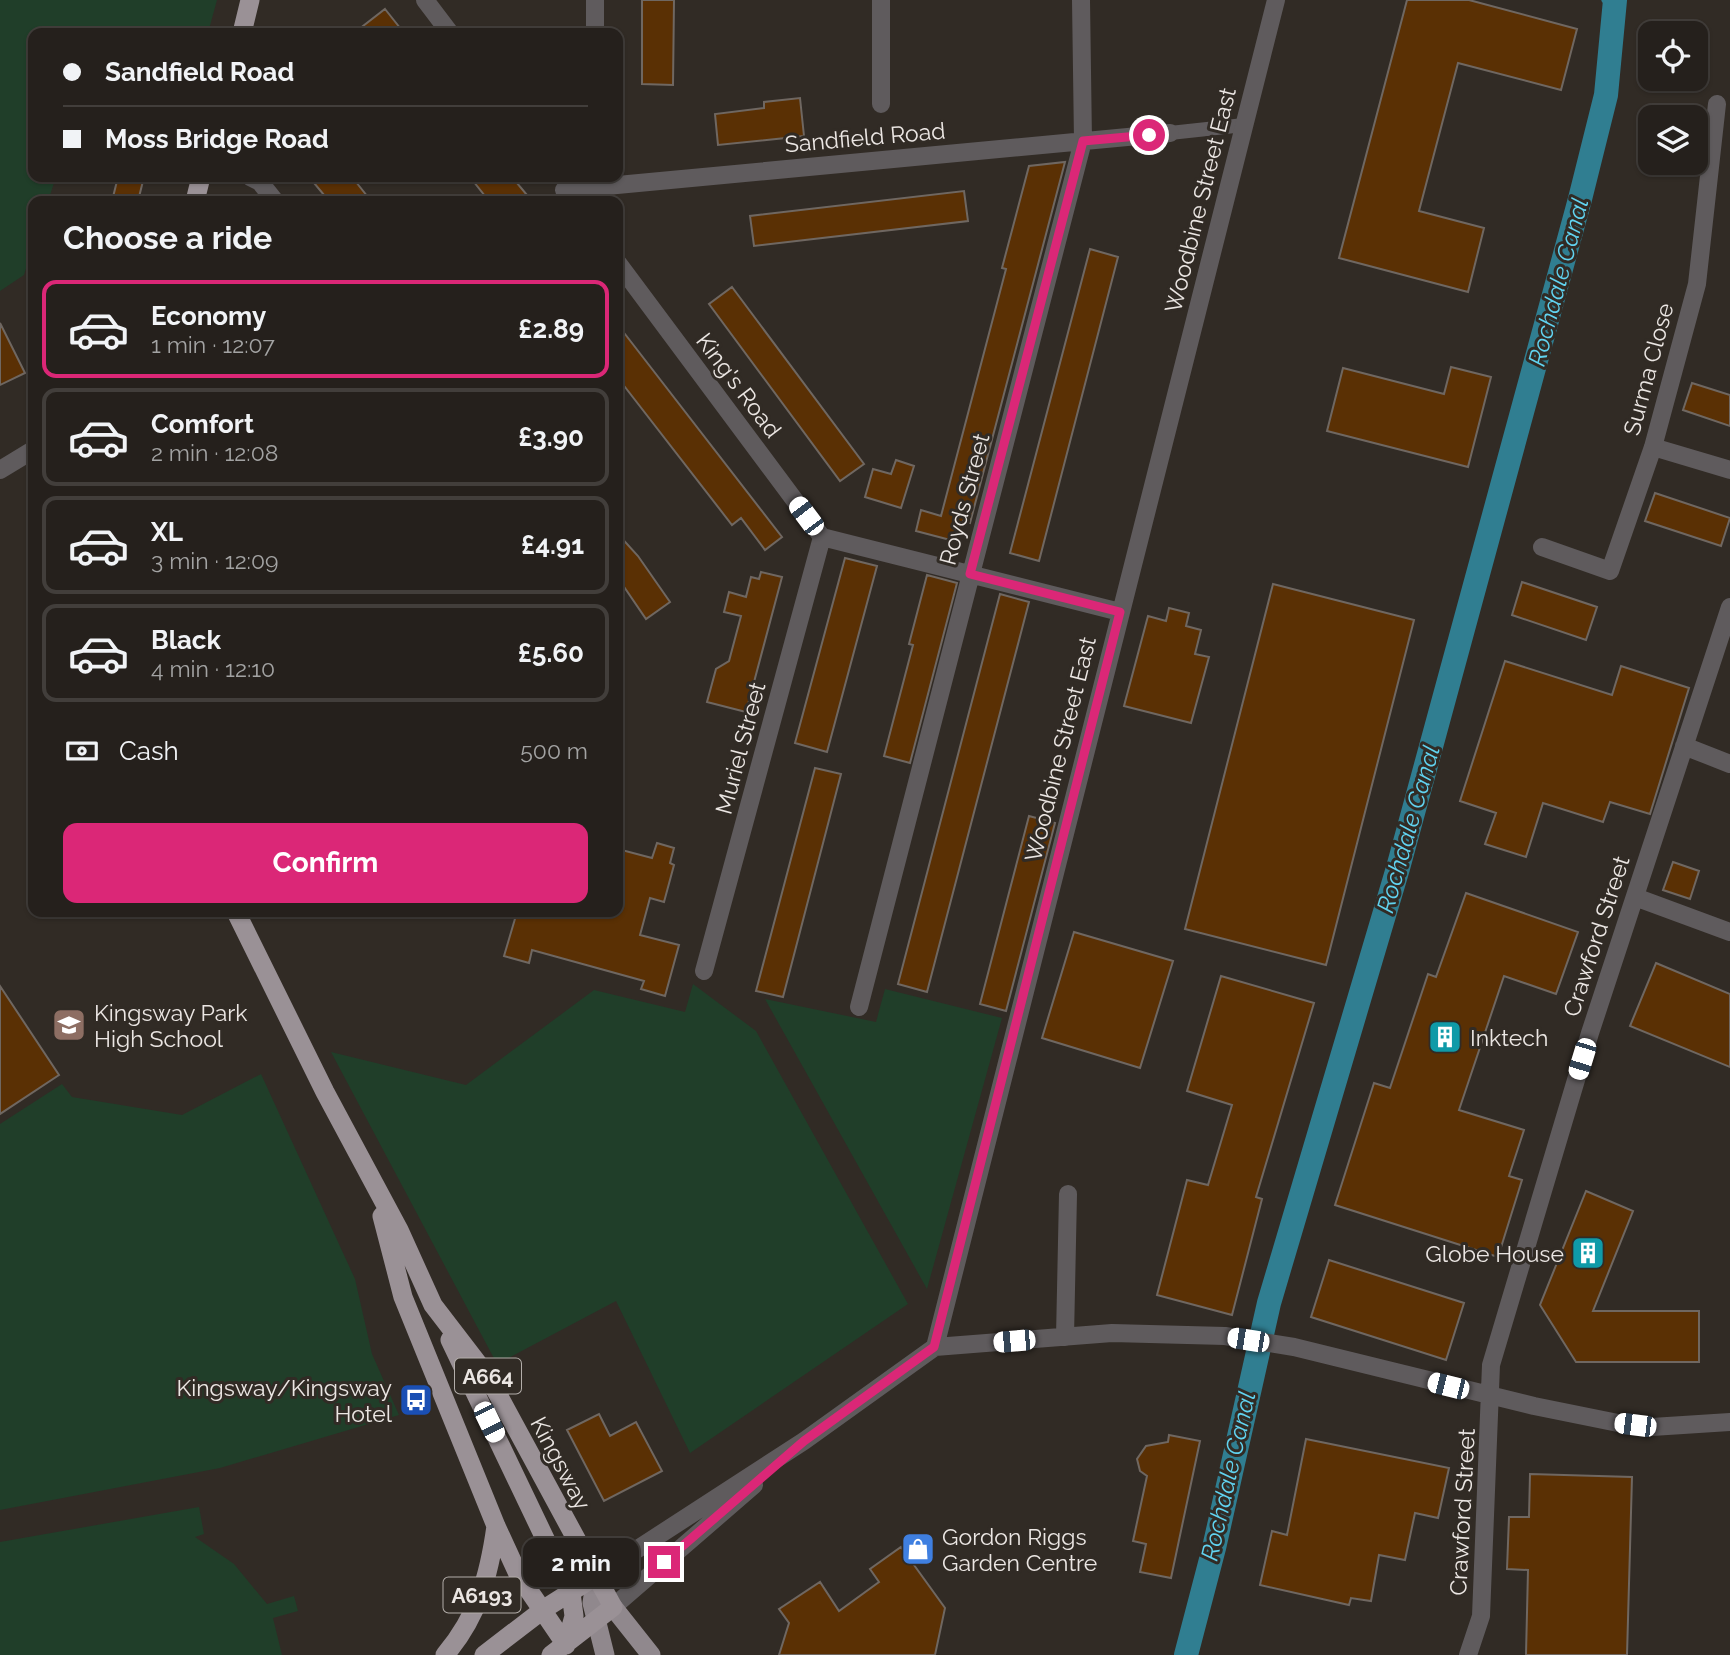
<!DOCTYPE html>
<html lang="en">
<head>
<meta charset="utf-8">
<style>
	:root { --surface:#25201c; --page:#2d2825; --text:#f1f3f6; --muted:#a3a3a3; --line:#423e3b; --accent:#db2777 }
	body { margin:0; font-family:Raleway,sans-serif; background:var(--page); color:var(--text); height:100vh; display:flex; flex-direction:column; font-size:26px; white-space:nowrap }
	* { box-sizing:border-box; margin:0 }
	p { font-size:23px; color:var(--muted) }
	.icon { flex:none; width:38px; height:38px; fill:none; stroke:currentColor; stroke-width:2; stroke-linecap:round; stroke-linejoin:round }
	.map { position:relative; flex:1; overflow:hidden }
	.details { position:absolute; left:28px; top:196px; width:595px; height:721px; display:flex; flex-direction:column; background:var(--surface); border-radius:14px; box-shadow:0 2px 5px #0004,0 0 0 2px var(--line) }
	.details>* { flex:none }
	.top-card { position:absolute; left:28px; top:28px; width:595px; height:154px; border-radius:14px; box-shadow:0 2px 5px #0004,0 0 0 2px var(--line); display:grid; align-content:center; height:154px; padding:0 35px; background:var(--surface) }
	.controls { position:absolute; left:1638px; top:21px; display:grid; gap:14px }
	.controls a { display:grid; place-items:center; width:70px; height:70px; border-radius:14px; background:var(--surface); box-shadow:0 2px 5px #0004,0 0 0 2px var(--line); font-size:35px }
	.end { position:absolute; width:32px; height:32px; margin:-16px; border:9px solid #db2777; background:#fff; box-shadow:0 0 0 4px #fff }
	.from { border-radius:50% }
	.bubble { position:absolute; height:49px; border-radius:14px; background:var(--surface); box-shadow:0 2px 5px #0004,0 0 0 2px var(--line); font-size:23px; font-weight:700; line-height:49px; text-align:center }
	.car { position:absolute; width:21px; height:42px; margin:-21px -10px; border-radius:9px; box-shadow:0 0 5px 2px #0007; background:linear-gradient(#fff 24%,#345 0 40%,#fff 0 76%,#345 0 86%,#fff 0) }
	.top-card b { display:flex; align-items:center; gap:24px; height:66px; font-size:26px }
	.top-card b+b { border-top:2px solid var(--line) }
	.top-card i { width:18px; height:18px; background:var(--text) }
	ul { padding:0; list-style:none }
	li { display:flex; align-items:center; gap:21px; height:98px; margin:0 14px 10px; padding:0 21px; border:4px solid var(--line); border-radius:14px }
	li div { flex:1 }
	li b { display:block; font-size:26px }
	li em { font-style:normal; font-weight:700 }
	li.current { border-color:var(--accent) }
	li>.icon { width:63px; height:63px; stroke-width:1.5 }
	h2 { padding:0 35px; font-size:32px; line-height:84px }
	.pay { display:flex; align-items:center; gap:18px; height:77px; padding:0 35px; font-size:26px }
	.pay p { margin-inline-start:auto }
	.action { display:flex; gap:14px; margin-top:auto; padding:14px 35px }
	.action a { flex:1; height:80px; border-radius:14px; background:var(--accent); color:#fff; font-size:28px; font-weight:700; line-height:80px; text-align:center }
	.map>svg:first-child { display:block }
</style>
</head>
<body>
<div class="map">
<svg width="1730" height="1655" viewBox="0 0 1730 1655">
	<rect width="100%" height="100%" fill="#312b25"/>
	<!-- green -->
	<path fill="#203e29" d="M0 0H217L208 33H33V177H56L48 201H33V246L24 275 0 291Z
		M693 984 756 1031 908 1304 690 1453 616 1301 497 1364 331 1052 466 1085 594 990 685 1012Z
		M885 989 1002 1018 927 1289 765 999 876 1022Z
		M261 1074 355 1279 372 1354 399 1415 220 1468 0 1510V1124L62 1084 72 1097 182 1115Z
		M199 1507 204 1534 195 1537 234 1564 267 1604 294 1596 298 1611 273 1618 282 1655H0V1542Z"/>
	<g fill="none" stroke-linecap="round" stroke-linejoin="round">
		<!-- stream -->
		<path stroke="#307e91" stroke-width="7" d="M1605 0 1614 9"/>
		<!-- canal -->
		<path stroke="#307e91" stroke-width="24" d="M1186 1655 1214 1548 1269 1303 1398 868 1580 199 1606 95 1615 0"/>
	</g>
	<!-- building -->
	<path fill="#5a3004" stroke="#6f6761" stroke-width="2" d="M642 0H674L673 85 642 84Z
		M1407 0H1469L1577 29 1561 90 1458 63 1419 211 1484 228 1468 292 1339 258Z
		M385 9 404 33H354Z
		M800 98 804 136 718 145 715 114 764 108V102Z
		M1065 162 970 523 963 521 958 542 916 531 921 510 941 516 1006 269 1002 268 1029 166Z
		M118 177H144L138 201H112Z
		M309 177H352L371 201H329Z
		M470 177H512L532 201H489Z
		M964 191 968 221 754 246 750 216Z
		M1090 249 1118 257 1039 561 1010 553Z
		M732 287 864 464 840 481 709 304Z
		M0 323 25 373 0 385Z
		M618 325 782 537 765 550 741 518 732 525 618 378Z
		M1451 367 1491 377 1468 467 1327 431 1343 368 1444 394Z
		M1692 383 1730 395V426L1683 410Z
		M896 460 914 466 901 508 865 497 873 469 891 474Z
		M1655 493 1730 518 1721 546 1645 521Z
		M618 534 638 556 670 602 646 619 618 578Z
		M845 558 877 566 827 752 795 743Z
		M761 572 782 577 746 712 707 702 716 669 729 661 741 616 724 612 729 592 746 597 751 577 759 579Z
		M927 575 957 583 910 763 884 756 913 645 909 644Z
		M1522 582 1597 607 1586 640 1512 615Z
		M1273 584 1414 620 1326 965 1185 929Z
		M1000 594 1029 602 927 992 898 984Z
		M1169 608 1189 613 1186 626 1201 630 1195 654 1209 657 1191 723 1124 706 1148 616 1166 621Z
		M1505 661 1612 695 1621 666 1689 688 1650 814 1610 802 1603 822 1543 803 1526 857 1485 844 1496 813 1460 801Z
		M815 768 841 774 783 997 756 991Z
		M1029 816 1055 823 1006 1011 980 1004Z
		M657 843 674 848 670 863 674 865 664 902 650 898 640 935 679 945 665 996 641 989 644 981 532 950 529 963 504 956 517 912H618V849L652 858Z
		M1673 862 1699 871 1690 899 1663 890Z
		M1466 893 1578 932 1556 994 1504 976 1459 1110 1524 1130 1509 1176 1522 1180 1498 1257 1335 1205 1374 1083 1390 1088 1428 974 1436 977Z
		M1074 932 1173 961 1140 1068 1042 1038Z
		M1656 963 1730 994V1067L1630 1026Z
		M1221 976 1314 1003 1256 1197 1262 1199 1232 1315 1157 1295 1187 1180 1208 1185 1232 1105 1187 1091Z
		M0 986 59 1075 0 1114Z
		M1586 1191 1633 1211 1593 1311H1699V1362H1576L1540 1305Z
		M1329 1260 1464 1303 1446 1360 1311 1317Z
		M599 1414 610 1436 636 1422 662 1471 604 1501 567 1430Z
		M1169 1435 1200 1441 1171 1578 1140 1572 1146 1544 1133 1541 1147 1476 1140 1471 1137 1459 1146 1446 1168 1442Z
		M1306 1439 1449 1468 1438 1518 1415 1513 1405 1560 1379 1555 1371 1601 1351 1598 1349 1605 1260 1585 1272 1531 1287 1535Z
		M1530 1474 1632 1477 1627 1655H1526L1528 1570 1507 1569 1509 1517H1529Z
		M901 1547 945 1608 935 1655H779L789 1623 779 1609 820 1582 839 1611 879 1582 870 1569Z"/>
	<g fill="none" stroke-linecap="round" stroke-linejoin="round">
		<!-- pedestrian -->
		<path stroke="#5f5b5d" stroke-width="14" d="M1170 133 1244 125"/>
		<!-- minor -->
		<path stroke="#5f5b5d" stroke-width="18" d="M425 0 450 33
			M595 0V33
			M881 0V104
			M250 177 260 182 275 201
			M564 190 1170 133
			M618 263 822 537
			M1653 447 1730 470
			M0 470 33 450
			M822 537 1120 612
			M1542 547 1610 571 1653 447 1697 284 1717 104
			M1684 746 1730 764
			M1635 897 1730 932
			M704 971 822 537
			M859 1007 1083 141 1081 0
			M1065 1337 1068 1194
			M935 1347 1276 0
			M596 1576 804 1441 935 1347 1112 1333 1225 1336 1294 1347 1534 1406 1618 1423 1652 1427 1730 1422
			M613 1607 754 1485
			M1468 1655 1481 1616 1491 1365 1590 1033 1730 607"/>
		<!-- primary -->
		<path stroke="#90888d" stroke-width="19" d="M596 1576 592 1603 605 1655
			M613 1607 651 1655"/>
		<!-- trunk -->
		<path stroke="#9a9196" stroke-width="19" d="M242 33 250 0
			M195 201 201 177
			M236 912 325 1092 399 1230 433 1305 489 1378 613 1607 551 1655
			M382 1216 403 1297 496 1526 519 1576 566 1645
			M450 1340 571 1593 574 1616 566 1645
			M445 1655C478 1616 489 1576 496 1526
			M484 1655 544 1609 596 1576"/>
	</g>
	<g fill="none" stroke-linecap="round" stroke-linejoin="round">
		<!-- route -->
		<path stroke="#db2777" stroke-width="9" d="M664 1562 804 1441 934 1347 1120 612 970 574 1083 141 1149 135"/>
	</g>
	<!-- icons -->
	<defs>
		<symbol id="school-square" viewBox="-11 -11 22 22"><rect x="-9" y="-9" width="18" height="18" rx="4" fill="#8d6e63" stroke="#312b25"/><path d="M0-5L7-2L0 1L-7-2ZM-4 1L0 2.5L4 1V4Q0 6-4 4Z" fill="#fff"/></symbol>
		<symbol id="building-square" viewBox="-11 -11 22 22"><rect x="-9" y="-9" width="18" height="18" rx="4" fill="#0f9aa8" stroke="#312b25"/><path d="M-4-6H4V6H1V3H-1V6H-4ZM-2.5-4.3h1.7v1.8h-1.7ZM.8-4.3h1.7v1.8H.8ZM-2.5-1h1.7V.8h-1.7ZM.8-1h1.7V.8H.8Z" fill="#fff"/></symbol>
		<symbol id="bus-square" viewBox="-11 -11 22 22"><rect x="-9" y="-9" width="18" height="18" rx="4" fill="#1a4fb4" stroke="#312b25"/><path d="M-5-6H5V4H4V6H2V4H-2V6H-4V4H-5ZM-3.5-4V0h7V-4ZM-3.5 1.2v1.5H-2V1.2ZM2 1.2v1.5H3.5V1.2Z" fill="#fff"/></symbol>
		<symbol id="shop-square" viewBox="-11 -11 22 22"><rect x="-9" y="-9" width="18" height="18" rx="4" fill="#3f7fe0" stroke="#312b25"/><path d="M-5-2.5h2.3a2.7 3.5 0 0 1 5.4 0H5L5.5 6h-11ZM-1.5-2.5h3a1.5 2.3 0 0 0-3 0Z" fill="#fff"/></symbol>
	</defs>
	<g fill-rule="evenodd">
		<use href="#school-square" x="50" y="1006" width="38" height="38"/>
		<use href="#building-square" x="1426" y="1018" width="38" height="38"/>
		<use href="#building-square" x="1569" y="1234" width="38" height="38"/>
		<use href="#bus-square" x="397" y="1381" width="38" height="38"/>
		<use href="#shop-square" x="899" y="1530" width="38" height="38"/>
	</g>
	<g text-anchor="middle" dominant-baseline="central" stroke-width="6" stroke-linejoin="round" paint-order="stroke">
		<!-- shield labels -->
		<g fill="#312b25" stroke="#b3aeaa" stroke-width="2">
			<rect x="455" y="1358.5" width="66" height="35" rx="5"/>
			<rect x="443.5" y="1577.5" width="77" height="35" rx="5"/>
		</g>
		<g font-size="21" font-weight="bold" fill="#ebe6e3">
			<text x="488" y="1376">A664</text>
			<text x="482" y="1595">A6193</text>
		</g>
		<!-- street labels -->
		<g font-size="23" fill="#ebe6e3" stroke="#312b25">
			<text transform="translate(865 137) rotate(-5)">Sandfield Road</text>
			<text transform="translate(1200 200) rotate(-76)">Woodbine Street East</text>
			<text transform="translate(1648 369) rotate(-75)">Surma Close</text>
			<text transform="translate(739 385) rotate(53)">King's Road</text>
			<text transform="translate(964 499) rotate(-75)">Royds Street</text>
			<text transform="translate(740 748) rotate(-75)">Muriel Street</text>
			<text transform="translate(1060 749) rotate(-76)">Woodbine Street East</text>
			<text transform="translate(1596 936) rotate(-72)">Crawford Street</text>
			<text transform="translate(561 1463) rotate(62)">Kingsway</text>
			<text transform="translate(1462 1512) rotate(-87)">Crawford Street</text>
		</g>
		<!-- poi labels -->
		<g font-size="23" fill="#ebe6e3" stroke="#312b25" text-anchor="start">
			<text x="94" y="1012">Kingsway Park<tspan x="94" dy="26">High School</tspan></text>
			<text x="1470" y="1037">Inktech</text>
			<text x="1564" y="1253" text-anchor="end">Globe House</text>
			<text x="392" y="1387" text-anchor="end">Kingsway/Kingsway<tspan x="392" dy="26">Hotel</tspan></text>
			<text x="942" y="1536">Gordon Riggs<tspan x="942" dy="26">Garden Centre</tspan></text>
		</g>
		<!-- water labels -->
		<g font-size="24" font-style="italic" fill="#61d3f0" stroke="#312b25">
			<text transform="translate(1558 282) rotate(-75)">Rochdale Canal</text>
			<text transform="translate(1408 829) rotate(-74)">Rochdale Canal</text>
			<text transform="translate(1228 1476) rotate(-77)">Rochdale Canal</text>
		</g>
	</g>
</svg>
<div class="controls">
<a><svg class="icon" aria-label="locate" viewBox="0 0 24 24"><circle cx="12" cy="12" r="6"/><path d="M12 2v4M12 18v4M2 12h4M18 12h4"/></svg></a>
<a><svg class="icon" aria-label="layers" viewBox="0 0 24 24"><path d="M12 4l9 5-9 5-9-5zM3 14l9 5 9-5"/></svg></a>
</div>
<i class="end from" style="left:1149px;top:135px"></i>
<i class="end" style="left:664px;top:1562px"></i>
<div class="bubble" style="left:523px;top:1538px;width:116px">2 min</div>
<i class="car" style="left:806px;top:516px;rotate:323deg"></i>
<i class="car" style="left:1582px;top:1059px;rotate:197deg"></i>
<i class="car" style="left:1248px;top:1340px;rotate:279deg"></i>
<i class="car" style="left:1014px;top:1341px;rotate:265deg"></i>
<i class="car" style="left:1448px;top:1386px;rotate:284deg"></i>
<i class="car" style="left:489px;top:1422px;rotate:154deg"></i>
<i class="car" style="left:1635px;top:1425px;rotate:277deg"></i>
<div class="top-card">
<b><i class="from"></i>Sandfield Road</b>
<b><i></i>Moss Bridge Road</b>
</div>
<section class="details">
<h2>Choose a ride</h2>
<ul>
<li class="current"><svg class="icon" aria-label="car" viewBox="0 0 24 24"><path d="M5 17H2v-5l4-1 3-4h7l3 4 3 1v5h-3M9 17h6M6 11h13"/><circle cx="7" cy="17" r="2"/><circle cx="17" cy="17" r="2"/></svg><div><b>Economy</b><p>1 min · 12:07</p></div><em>£2.89</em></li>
<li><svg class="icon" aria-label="car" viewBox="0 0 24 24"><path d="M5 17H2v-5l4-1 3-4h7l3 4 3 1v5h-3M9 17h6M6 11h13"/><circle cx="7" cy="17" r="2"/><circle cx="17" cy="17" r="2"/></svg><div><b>Comfort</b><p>2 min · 12:08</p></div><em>£3.90</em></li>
<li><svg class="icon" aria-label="car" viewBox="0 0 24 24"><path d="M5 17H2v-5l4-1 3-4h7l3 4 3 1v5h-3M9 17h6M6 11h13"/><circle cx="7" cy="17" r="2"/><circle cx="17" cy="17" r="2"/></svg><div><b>XL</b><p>3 min · 12:09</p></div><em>£4.91</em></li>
<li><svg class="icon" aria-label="car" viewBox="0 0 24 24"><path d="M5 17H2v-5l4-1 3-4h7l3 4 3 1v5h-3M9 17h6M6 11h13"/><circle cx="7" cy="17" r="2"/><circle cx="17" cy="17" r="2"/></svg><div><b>Black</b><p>4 min · 12:10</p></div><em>£5.60</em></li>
</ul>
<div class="pay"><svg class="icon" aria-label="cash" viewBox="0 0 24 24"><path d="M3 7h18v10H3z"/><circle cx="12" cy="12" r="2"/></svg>Cash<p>500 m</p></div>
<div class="action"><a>Confirm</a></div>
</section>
</div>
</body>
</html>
